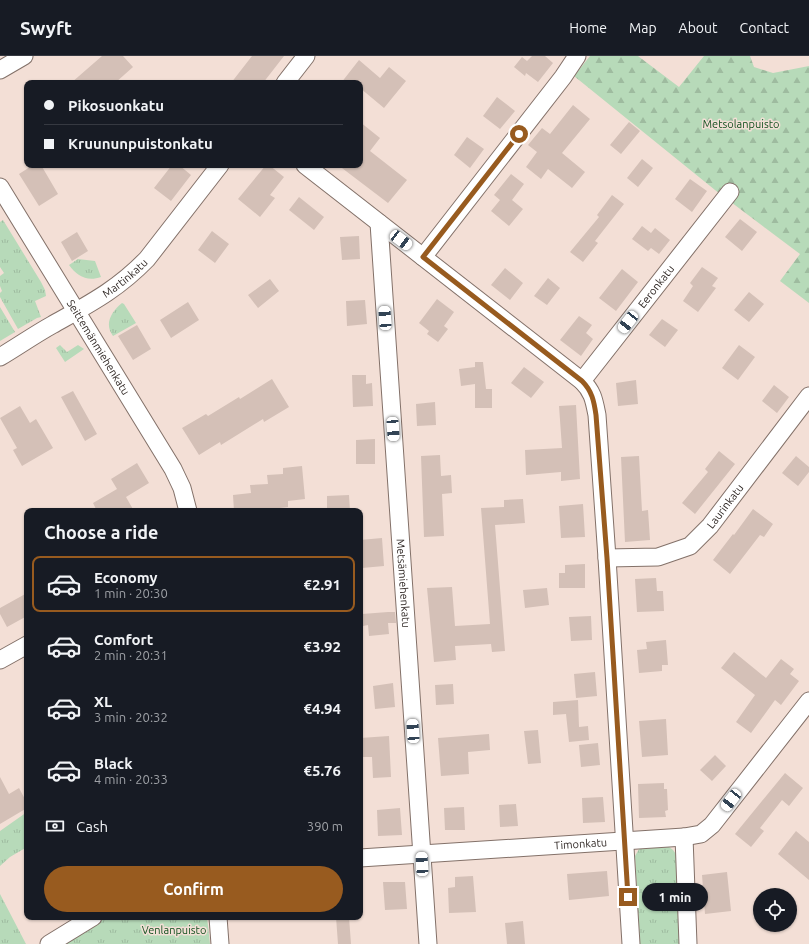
<!DOCTYPE html>
<html lang="en">
<head>
<meta charset="utf-8">
<style>
	:root { --surface:#171b24; --page:#242831; --text:#f1f3f6; --muted:#9ea1a6; --line:#363941; --accent:#985b1f }
	body { margin:0; font-family:Ubuntu,sans-serif; background:var(--page); color:var(--text); height:100vh; display:flex; flex-direction:column; font-size:15px; white-space:nowrap }
	* { box-sizing:border-box; margin:0 }
	p { font-size:13px; color:var(--muted) }
	.icon { flex:none; width:22px; height:22px; fill:none; stroke:currentColor; stroke-width:2; stroke-linecap:round; stroke-linejoin:round }
	.map { position:relative; flex:1; overflow:hidden }
	.details { position:absolute; left:24px; top:452px; width:339px; height:412px; display:flex; flex-direction:column; background:var(--surface); border-radius:8px; box-shadow:0 1px 3px #0004 }
	.details>* { flex:none }
	.banner { position:absolute; left:24px; top:24px; width:339px; height:88px; border-radius:8px; box-shadow:0 1px 3px #0004; display:grid; align-content:center; height:88px; padding:0 20px; background:var(--surface) }
	.fabs { position:absolute; left:753px; top:832px; display:grid; gap:8px }
	.fabs a { display:grid; place-items:center; width:44px; height:44px; border-radius:50%; background:var(--surface); box-shadow:0 1px 3px #0004; font-size:20px }
	.end { position:absolute; width:18px; height:18px; margin:-9px; border:5px solid #985b1f; background:#fff; box-shadow:0 0 0 2px #fff }
	.from { border-radius:50% }
	.bubble { position:absolute; height:28px; border-radius:14px; background:var(--surface); box-shadow:0 1px 3px #0004; font-size:13px; font-weight:600; line-height:28px; text-align:center }
	.car { position:absolute; width:12px; height:24px; margin:-12px -6px; border-radius:5px; box-shadow:0 0 3px 1px #0007; background:linear-gradient(#fff 24%,#345 0 40%,#fff 0 76%,#345 0 86%,#fff 0) }
	.banner b { display:flex; align-items:center; gap:14px; height:38px; font-size:15px }
	.banner b+b { border-top:1px solid var(--line) }
	.banner i { width:10px; height:10px; background:var(--text) }
	ul { padding:0; list-style:none }
	li { display:flex; align-items:center; gap:12px; height:56px; margin:0 8px 6px; padding:0 12px; border:2px solid transparent; border-radius:8px }
	li div { flex:1 }
	li b { display:block; font-size:15px }
	li em { font-style:normal; font-weight:600 }
	li.selected { border-color:var(--accent) }
	li>.icon { width:36px; height:36px; stroke-width:1.5 }
	h2 { padding:0 20px; font-size:18px; line-height:48px }
	.pay { display:flex; align-items:center; gap:10px; height:44px; padding:0 20px; font-size:15px }
	.pay p { margin-inline-start:auto }
	.primary-button { display:flex; gap:8px; margin-top:auto; padding:8px 20px }
	.primary-button a { flex:1; height:46px; border-radius:24px; background:var(--accent); color:#fff; font-size:16px; font-weight:600; line-height:46px; text-align:center }
	header { display:flex; align-items:center; gap:24px; box-sizing:border-box; height:56px; padding:0 20px; background:var(--surface); border-bottom:1px solid var(--line) }
	header strong { font-size:19px }
	nav { display:flex; gap:22px; margin-inline-start:auto; font-size:14px }
	.map>svg:first-child { display:block }
</style>
</head>
<body>
<header>
<strong>Swyft</strong>
<nav><a>Home</a><a>Map</a><a>About</a><a>Contact</a></nav>
</header>
<div class="map">
<svg width="809" height="888" viewBox="0 0 809 888">
	<defs>
		<pattern id="grass-tufts" width="24" height="20" patternUnits="userSpaceOnUse"><rect width="24" height="20" fill="#b7dab9"/><path d="M3 7l-1-3M5 7V3M7 7l1-3M15 17l-1-3M17 17v-4M19 17l1-3" fill="none" stroke="#9ebb9f"/></pattern>
		<pattern id="forest-firs" width="22" height="20" patternUnits="userSpaceOnUse"><rect width="22" height="20" fill="#b7dab9"/><path d="M5 1l3.5 6h-7zM16 11l3.5 6h-7z" fill="#9ebb9f"/></pattern>
	</defs>
	<rect width="100%" height="100%" fill="#f3dfd6"/>
	<!-- grass -->
	<path fill="url(#grass-tufts)" d="M3 164 41 226 45 234 46 240 35 245 41 261 37 262 18 273 0 241V237L2 235 0 230V220L4 217 0 211V166Z
		M78 203 95 205 101 221C87 226 77 220 69 209Z
		M122 247 124 248 136 267 113 280C104 268 111 256 122 247Z
		M0 251 15 276 0 285Z
		M60 289 67 296 78 289 84 293 65 306 56 292Z
		M27 756V791L10 801 0 810V775Z
		M669 791C674 794 676 797 677 803L681 888H640L635 800 639 793Z
		M0 838 26 888H0Z
		M107 861H207L210 888H64Z"/>
	<!-- forest -->
	<path fill="url(#forest-firs)" d="M590 0H638L679 31 704 0H750L754 11 773 17 809 10V247L780 225 800 198 715 134 574 20Z"/>
	<!-- building -->
	<path fill="#d4c0b7" d="M102 0H123L133 11 115 27H71Z
		M252 0H284L263 27H231Z
		M532 0H545L553 7 538 26 526 17 525 20 514 11 522 1 527 5Z
		M359 4 380 22 389 11 406 25 384 52 360 32V27H341Z
		M497 41 515 55 500 73 483 60Z
		M573 49 590 63 562 97 585 116 572 132 548 113 541 123 526 111 537 96 528 89 542 72 550 78Z
		M360 66 380 82 370 95 407 124 388 147 338 109H360Z
		M629 66 640 75 621 98 610 89Z
		M467 81 484 93 470 112 454 99Z
		M642 103 653 112 638 131 627 122Z
		M33 109H41L58 138 39 150 19 118Z
		M172 109H179L191 119 171 145 154 132Z
		M266 109H269L284 121 270 139 275 142 260 161 238 143Z
		M511 118 524 128 512 144 523 153 509 170 491 155 500 144 494 139Z
		M690 123 707 135 692 156 675 143Z
		M612 139 624 148 595 185 598 187 583 206 570 196 599 161 597 159Z
		M299 141 324 161 314 174 289 154Z
		M740 163 757 176 742 195 725 181Z
		M642 170 651 177 655 172 670 184 659 198 651 192 648 195 632 183Z
		M212 175 229 188 215 207 198 194Z
		M77 176 88 195 72 205 61 186Z
		M359 180 360 203 342 204 340 181Z
		M702 211 718 222 712 230 716 232 698 256 683 245 693 230 690 227Z
		M505 212 523 227 510 244 491 229Z
		M622 213 638 226 616 255 599 242Z
		M548 222 560 232 547 249 534 240Z
		M270 223 279 235 258 252 248 239Z
		M749 236 764 248 749 266 734 254Z
		M437 243 454 256 444 270 448 273 438 286 427 278 429 275 419 267Z
		M365 244 367 268 347 270 346 245Z
		M188 246 199 264 171 282 160 264Z
		M579 260 592 269 586 277 593 283 581 300 560 284Z
		M662 263 678 274 665 291 649 279Z
		M137 269 151 293 133 304 118 280Z
		M739 289 755 301 738 324 722 312Z
		M475 306H483L486 333H492V352H475V328L461 330 459 313 475 311Z
		M524 311 544 326 531 342 511 327Z
		M352 319H366V328L372 327 373 350 353 351Z
		M272 323 289 351 264 366 263 363 221 389 220 386 199 399 182 372 206 358 208 360 239 341 240 343Z
		M636 324 638 348 618 350 616 327Z
		M774 329 789 341 777 357 762 345Z
		M73 335 97 378 85 385 61 341Z
		M435 346 436 369 417 370 416 348Z
		M576 349 580 423 561 425V416L526 419 525 394 562 392 559 350Z
		M20 350 30 367 36 363 53 392 22 410 13 394 17 392 0 362Z
		M375 383V408H356V384Z
		M719 395 735 408 695 458 682 447 708 416 705 413Z
		M440 399 441 420 451 419 452 437 442 438 444 480 424 481 421 400Z
		M639 400 642 455 648 454 650 484 625 486 621 401Z
		M796 400 809 411V416L798 430 782 417Z
		M137 407 149 427 126 441 134 455H97L93 447 117 433 111 423Z
		M302 410 305 443 288 445V451L271 453V455H234L233 439 251 437 250 429 268 428 267 419 283 418V412Z
		M349 439 350 455H327V440Z
		M523 443 525 467 495 469 505 595 492 596 491 588 455 590 456 604 434 606 427 532 452 531 455 570 490 568 481 452 504 451V444Z
		M583 448 585 481 561 482 559 450Z
		M753 453 773 468 764 481 760 479 730 518 713 504 733 478 734 479Z
		M382 482 384 510 362 512 360 484Z
		M585 508V532H559V517H565V509Z
		M656 522 657 535H663L664 555 637 556 635 523Z
		M547 532 549 549 525 552 523 534Z
		M27 537V560L7 571 0 558V552Z
		M388 556H395L396 567H388L389 578 369 580 368 569 363 570 362 558Z
		M591 560 592 584 571 585 569 561Z
		M666 584 668 609H662V615L639 617 637 594 647 593 646 586Z
		M734 596 766 622 781 603 794 613 790 618 799 625 781 649 775 644 751 677 736 666 755 639 721 612Z
		M595 616 597 640 576 642 574 618Z
		M393 627 395 651 375 653 373 630Z
		M453 628 454 648 436 649 435 629Z
		M578 644 579 671 588 670 589 684 569 686 566 658 553 659V646Z
		M666 663 668 699 642 701 639 665Z
		M538 674 541 707 528 708 524 675Z
		M489 678 490 694 468 696 469 718 441 720 438 682Z
		M389 680 391 721 373 722 372 701H360V682Z
		M598 687 600 709 581 711 579 689Z
		M715 699 726 710 712 725 700 714Z
		M785 717 803 732 789 750 782 744 760 772 764 775 751 791 735 778Z
		M0 721 9 738 19 732 27 747V752L0 768Z
		M664 727V733H667L668 754 665 755 666 761 639 762 638 728Z
		M603 741 605 766 583 767 582 742Z
		M516 748 518 770 500 771 499 749Z
		M464 751 465 774H445L444 752Z
		M400 752 402 779 378 780 377 754Z
		M796 775 809 786V824L778 798Z
		M607 815 609 840 569 844 567 818Z
		M727 816 731 855 705 858 702 819Z
		M473 820 476 856 449 857 448 832 455 831V821Z
		M383 826H405L407 853 385 854Z
		M336 861H349L351 888H338Z
		M523 865 525 888H507L505 867Z"/>
	<g fill="none" stroke-linecap="round" stroke-linejoin="round">
		<defs>
			<g id="minor">
				<path d="M0 14 24 0"/>
				<path d="M285 27 306 0"/>
				<path d="M305 109 582 325C593 336 594 344 597 359L607 502 631 888"/>
				<path id="s1" d="M0 131 173 413 182 432 188 455"/>
				<path id="s2" d="M379 167 428 888"/>
				<path d="M423 201 563 21 577 0"/>
				<path id="s3" d="M0 301C17 291 34 279 52 269 89 248 117 234 147 203L220 109"/>
				<path id="s4" d="M582 325 730 136"/>
				<path id="s5" d="M607 502 658 501 690 490 710 470 809 340"/>
				<path d="M0 604 27 589"/>
				<path d="M684 781 688 888"/>
				<path id="s6" d="M360 802 684 781 701 778 712 769 809 645"/>
				<path d="M218 861 220 888"/>
				<path d="M49 888 93 861"/>
			</g>
		</defs>
		<!-- minor casing -->
		<use href="#minor" stroke="#837169" stroke-width="19"/>
		<!-- minor -->
		<use href="#minor" stroke="#fff" stroke-width="17"/>
	</g>
	<g fill="none" stroke-linecap="round" stroke-linejoin="round">
		<!-- route -->
		<path stroke="#985b1f" stroke-width="5" d="M519 78 423 201 582 325C592 335 594 345 596 359L607 502 628 841"/>
	</g>
	<g text-anchor="middle" dominant-baseline="central" stroke-width="3" stroke-linejoin="round" paint-order="stroke">
		<!-- park labels -->
		<g font-size="11" fill="#135220" stroke="#f3dfd6">
			<text x="741" y="68">Metsolanpuisto</text>
			<text x="174" y="874">Venlanpuisto</text>
		</g>
		<!-- street labels -->
		<g font-size="11" fill="#2f2724" stroke="#f3dfd6">
			<text stroke="none"><textPath href="#s3" startOffset="148">Martinkatu</textPath></text>
			<text stroke="none"><textPath href="#s4" startOffset="120">Eeronkatu</textPath></text>
			<text stroke="none"><textPath href="#s1" startOffset="188">Seittemänmiehenkatu</textPath></text>
			<text stroke="none"><textPath href="#s5" startOffset="138">Laurinkatu</textPath></text>
			<text stroke="none"><textPath href="#s2" startOffset="361">Metsämiehenkatu</textPath></text>
			<text stroke="none"><textPath href="#s6" startOffset="221">Timonkatu</textPath></text>
		</g>
	</g>
</svg>
<div class="fabs">
<a><svg class="icon" aria-label="locate" viewBox="0 0 24 24"><circle cx="12" cy="12" r="6"/><path d="M12 2v4M12 18v4M2 12h4M18 12h4"/></svg></a>
</div>
<i class="end from" style="left:519px;top:78px"></i>
<i class="end" style="left:628px;top:841px"></i>
<div class="bubble" style="left:642px;top:827px;width:66px">1 min</div>
<i class="car" style="left:401px;top:184px;rotate:127deg"></i>
<i class="car" style="left:385px;top:262px;rotate:356deg"></i>
<i class="car" style="left:628px;top:266px;rotate:218deg"></i>
<i class="car" style="left:393px;top:373px;rotate:176deg"></i>
<i class="car" style="left:413px;top:675px;rotate:356deg"></i>
<i class="car" style="left:731px;top:744px;rotate:218deg"></i>
<i class="car" style="left:422px;top:808px;rotate:357deg"></i>
<div class="banner">
<b><i class="from"></i>Pikosuonkatu</b>
<b><i></i>Kruununpuistonkatu</b>
</div>
<section class="details">
<h2>Choose a ride</h2>
<ul>
<li class="selected"><svg class="icon" aria-label="car" viewBox="0 0 24 24"><path d="M5 17H2v-5l4-1 3-4h7l3 4 3 1v5h-3M9 17h6M6 11h13"/><circle cx="7" cy="17" r="2"/><circle cx="17" cy="17" r="2"/></svg><div><b>Economy</b><p>1 min · 20:30</p></div><em>€2.91</em></li>
<li><svg class="icon" aria-label="car" viewBox="0 0 24 24"><path d="M5 17H2v-5l4-1 3-4h7l3 4 3 1v5h-3M9 17h6M6 11h13"/><circle cx="7" cy="17" r="2"/><circle cx="17" cy="17" r="2"/></svg><div><b>Comfort</b><p>2 min · 20:31</p></div><em>€3.92</em></li>
<li><svg class="icon" aria-label="car" viewBox="0 0 24 24"><path d="M5 17H2v-5l4-1 3-4h7l3 4 3 1v5h-3M9 17h6M6 11h13"/><circle cx="7" cy="17" r="2"/><circle cx="17" cy="17" r="2"/></svg><div><b>XL</b><p>3 min · 20:32</p></div><em>€4.94</em></li>
<li><svg class="icon" aria-label="car" viewBox="0 0 24 24"><path d="M5 17H2v-5l4-1 3-4h7l3 4 3 1v5h-3M9 17h6M6 11h13"/><circle cx="7" cy="17" r="2"/><circle cx="17" cy="17" r="2"/></svg><div><b>Black</b><p>4 min · 20:33</p></div><em>€5.76</em></li>
</ul>
<div class="pay"><svg class="icon" aria-label="cash" viewBox="0 0 24 24"><path d="M3 7h18v10H3z"/><circle cx="12" cy="12" r="2"/></svg>Cash<p>390 m</p></div>
<div class="primary-button"><a>Confirm</a></div>
</section>
</div>
</body>
</html>
